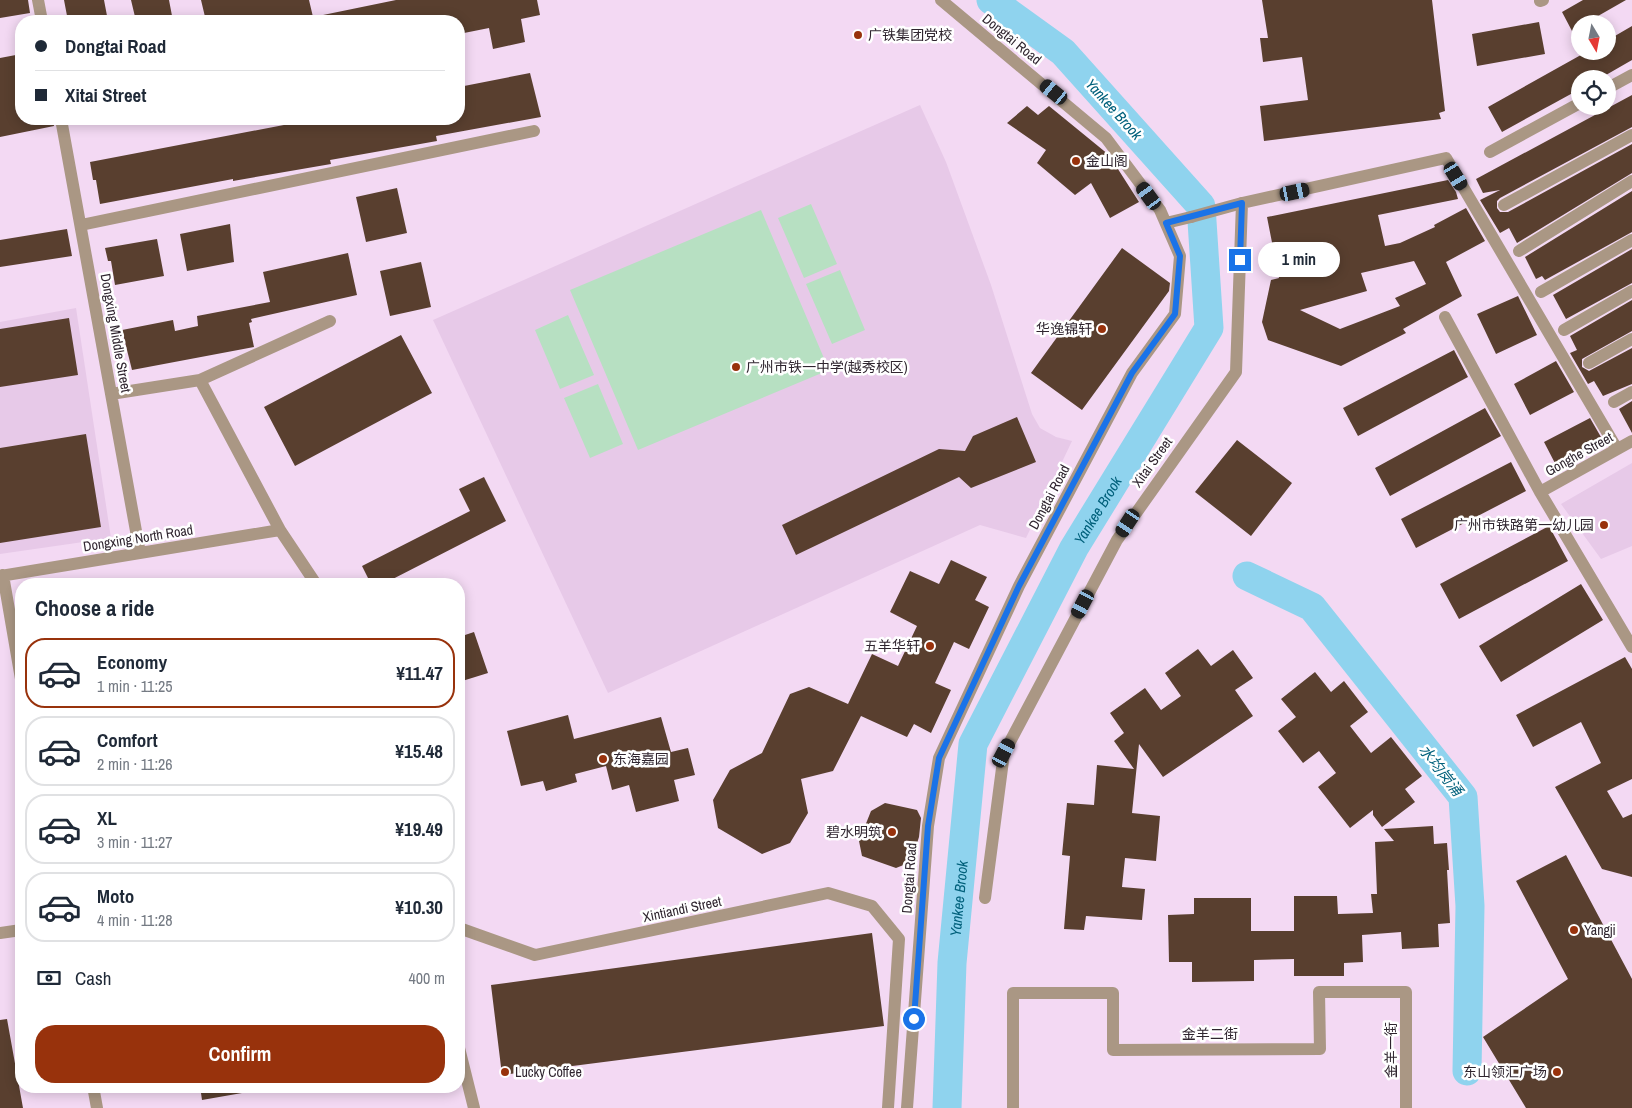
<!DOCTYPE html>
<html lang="en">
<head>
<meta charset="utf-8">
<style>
	:root { --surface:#fff; --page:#f6f6f7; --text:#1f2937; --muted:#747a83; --line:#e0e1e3; --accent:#98320c }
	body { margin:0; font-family:"Archivo Narrow","Noto Sans SC",sans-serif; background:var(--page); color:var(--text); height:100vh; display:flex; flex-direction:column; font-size:19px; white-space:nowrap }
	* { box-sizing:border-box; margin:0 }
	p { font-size:16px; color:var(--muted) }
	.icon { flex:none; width:28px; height:28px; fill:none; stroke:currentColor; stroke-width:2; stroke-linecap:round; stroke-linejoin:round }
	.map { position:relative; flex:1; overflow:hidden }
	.drawer { position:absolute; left:15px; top:578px; width:450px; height:515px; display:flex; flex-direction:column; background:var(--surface); border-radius:20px; box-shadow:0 2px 12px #0003 }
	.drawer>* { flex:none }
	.hud { position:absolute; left:15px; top:15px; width:450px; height:110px; border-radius:20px; box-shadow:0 2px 12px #0003; display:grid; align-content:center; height:110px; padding:0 20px; background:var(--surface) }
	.needle { width:32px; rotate:170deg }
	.buttons { position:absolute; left:1571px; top:15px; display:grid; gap:10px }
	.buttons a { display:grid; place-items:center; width:45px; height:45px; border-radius:50%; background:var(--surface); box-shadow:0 2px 12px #0003; font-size:25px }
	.end { position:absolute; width:22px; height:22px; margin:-11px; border:6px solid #1a73e8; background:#fff; box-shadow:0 0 0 2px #fff }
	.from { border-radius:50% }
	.bubble { position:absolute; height:35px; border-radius:18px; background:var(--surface); box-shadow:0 2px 12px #0003; font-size:16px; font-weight:700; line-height:35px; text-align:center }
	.car { position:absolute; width:15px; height:30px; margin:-15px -8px; border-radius:6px; box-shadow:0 0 4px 1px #0007; background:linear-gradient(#222 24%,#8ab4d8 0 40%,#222 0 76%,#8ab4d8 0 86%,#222 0) }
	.hud b { display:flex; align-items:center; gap:18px; height:48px; font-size:19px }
	.hud b+b { border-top:1px solid var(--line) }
	.hud i { width:12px; height:12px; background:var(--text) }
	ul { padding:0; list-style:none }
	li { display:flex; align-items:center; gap:15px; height:70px; margin:0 10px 8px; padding:0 10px; border:2px solid var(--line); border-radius:20px }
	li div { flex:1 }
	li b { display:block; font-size:19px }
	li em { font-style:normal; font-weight:700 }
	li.selected { border-color:var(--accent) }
	li>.icon { width:45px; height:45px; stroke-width:1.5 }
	h2 { padding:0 20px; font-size:22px; line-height:60px }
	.pay { display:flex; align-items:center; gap:12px; height:55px; padding:0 20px; font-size:19px }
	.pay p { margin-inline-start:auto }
	.action { display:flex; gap:10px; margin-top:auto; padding:10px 20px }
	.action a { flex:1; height:58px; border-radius:20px; background:var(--accent); color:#fff; font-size:20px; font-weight:700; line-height:58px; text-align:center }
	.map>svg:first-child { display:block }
</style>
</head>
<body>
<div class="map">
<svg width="1632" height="1108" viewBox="0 0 1632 1108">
	<rect width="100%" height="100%" fill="#f3d9f3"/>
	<!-- built -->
	<path fill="#e7c9e8" d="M920 105 946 162 991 285 1032 414 1040 428 1056 437 1072 441 1026 538 980 525 608 693 433 320Z
		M76 308 111 538 0 554V322Z
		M1632 463V546L1601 559 1561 504Z"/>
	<!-- green -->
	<path fill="#b7e0c2" d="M811 204 837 264 804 278 778 218Z
		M761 210 829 370 638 450 570 290Z
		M840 270 865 330 832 344 806 284Z
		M568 315 594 375 560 389 535 330Z
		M598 384 623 444 590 458 564 398Z"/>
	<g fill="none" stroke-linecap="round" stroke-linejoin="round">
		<!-- river -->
		<g stroke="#8fd3ee" stroke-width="29">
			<path d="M1247 576 1312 607 1463 797 1470 906 1467 1071"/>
			<path id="s1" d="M947 1108 952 963 973 744 1074 548 1209 328 1201 206 1063 52 991 0"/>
		</g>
	</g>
	<!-- building -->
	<path fill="#593f2f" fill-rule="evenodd" d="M0 0H28L30 13 0 18Z
		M64 0H104L108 21H68Z
		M131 0H169L173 21H136Z
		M201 0H309L313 17 295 21H206Z
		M396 0H537L540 15 521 19 525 42 493 49 489 28 459 34V21H324L323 15Z
		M1262 0H1432L1445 111 1439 113 1441 119 1264 141 1260 106 1308 100 1302 57 1263 62 1260 38H1268Z
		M1583 0H1626L1584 24H1580V26L1572 31 1562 12Z
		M1539 22 1545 54 1477 66 1472 34Z
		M1632 26V60L1599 79H1580V89L1502 132 1488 107 1588 51H1608V40Z
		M21 54V119H53L54 126 0 137V58Z
		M530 73 541 117 436 136 437 141 330 160 331 164 233 181V179L100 204 96 180H93L90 162 315 119H459V87Z
		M1632 95V127L1500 198 1497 201V208L1500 212H1508L1632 144V173L1517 243 1509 228 1500 233 1480 200 1500 190 1483 193 1476 179Z
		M1027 106 1038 115 1049 106 1109 155 1139 202 1110 218 1091 183 1075 195 1037 163 1046 150 1007 123Z
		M1448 180 1456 192 1458 199 1378 215 1385 246 1400 243 1435 227 1434 225 1466 208 1485 241 1446 262 1462 296 1403 329 1406 333 1341 366 1268 340 1262 322 1271 280 1279 278 1267 217ZM1414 261 1426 284 1395 298 1400 306 1340 329 1300 310 1367 291 1361 273Z
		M397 188 407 233 366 242 356 197Z
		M1632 191V232L1545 280 1542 276 1536 279 1525 257Z
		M230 224 234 262 187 271 180 234Z
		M67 229 72 256 0 267V240Z
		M157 239 164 276 115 285 111 261H108L105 248Z
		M1122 248 1170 283 1169 291 1082 410 1031 373Z
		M1632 249V283L1566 319 1553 295Z
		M348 253 357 295 251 319 252 322 249 323 254 347 132 370 122 330 173 320 175 331 198 326 197 316 270 302 263 272Z
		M421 262 431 307 390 316 380 271Z
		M1518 296 1537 335 1496 354 1477 314Z
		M1632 300V331L1582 359V367L1589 371 1632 348V384L1603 396 1594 381 1588 384 1570 353 1577 350 1570 336Z
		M69 318 78 375 0 387V329Z
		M401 335 432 393 295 466 264 407Z
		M1454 350 1468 377 1358 436 1343 408Z
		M1556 361 1574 392 1530 415 1514 384Z
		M1632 401V433L1619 409Z
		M1485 408 1501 436 1390 496 1375 468Z
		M1017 417 1036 462 971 488 959 477 796 555 782 525 939 449 965 451 973 436Z
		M1590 418 1605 444 1558 469 1544 442Z
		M86 434 101 527 0 543V448Z
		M1237 440 1292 483 1251 536 1195 492Z
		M1511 462 1526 491 1416 548 1401 519Z
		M484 477 506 521 383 584H371L362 566 470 511 459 489Z
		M1549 526 1568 561 1459 619 1440 584Z
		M951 560 987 577 975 600 989 607 969 649 954 642 935 683 951 690 931 733 914 724 907 737 861 716 833 771 801 779 808 813 790 843 762 854 718 828 713 800 730 770 762 753 790 694 809 687 848 704 872 654 898 666 917 626 890 612 910 571 939 584Z
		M1581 584 1603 620 1501 682 1479 646Z
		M474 632 488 673 459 682V637Z
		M1198 649 1211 666 1233 650 1253 678 1235 690 1253 716 1163 777 1139 744 1132 813 1160 816 1156 861 1125 858 1122 887 1145 889 1142 920 1086 916 1084 930 1064 929 1070 856 1062 855 1067 803 1094 805 1097 765 1134 769 1114 741 1124 733 1110 713 1145 688 1161 710 1181 696 1165 673Z
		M1625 657 1632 669V779L1607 791 1623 818 1632 814V877L1602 869 1555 787 1601 763 1581 722 1533 747 1516 715Z
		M1315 672 1331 692 1344 681 1368 712 1350 726 1371 753 1391 737 1422 776 1405 789 1415 802 1382 827 1373 815V810L1350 828 1318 787 1336 773 1319 751 1303 763 1278 731 1296 717 1281 699Z
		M568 715 574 739 661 717 671 752 688 748 695 775 674 780 679 801 636 812 629 785 612 790 606 766 575 774 577 782 546 791 543 781 521 786 507 731Z
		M885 803 917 810 921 818 919 837 911 862 896 868 862 856 859 841 871 811Z
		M1433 826 1434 844 1447 843 1449 870H1447L1450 923 1438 924 1439 947 1402 949 1401 932 1362 935 1363 962 1344 963V976H1294V959L1254 960V981L1192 982V962H1169L1168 915 1194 914V898H1251V931H1294V896H1337L1338 914 1373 913 1371 894H1377L1375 842 1394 841 1384 829Z
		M1566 855 1632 979V1108H1526L1483 1037 1568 979 1516 881Z
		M872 933 884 1026 502 1075 491 985Z
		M7 1019 23 1108H0V1020Z
		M200 1086H242V1093L202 1100Z"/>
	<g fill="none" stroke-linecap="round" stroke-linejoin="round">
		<!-- minor -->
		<path stroke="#aa9784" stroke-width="12" d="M38 0 42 21
			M1540 1 1543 0
			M1608 88 1632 75
			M61 119 140 553
			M1490 152 1580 103
			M1504 205 1632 135
			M1166 223 1191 217
			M81 225 534 131
			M1519 251 1632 181
			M1541 292 1632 240
			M1445 317 1540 492 1632 647
			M1564 330 1632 291
			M1589 363 1632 339
			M200 380 280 530 316 584
			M111 394 200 380 330 321
			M1614 402 1632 392
			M1540 492 1632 441
			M3 575 21 679
			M0 576 280 530
			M985 898 1004 753 1117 540 1236 372 1242 203 1446 158 1617 449
			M459 928 535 955 828 893 872 906 899 939 888 1108
			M0 933 21 930
			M459 1048 474 1108
			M93 1086 97 1108
			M907 1108 928 826 939 758 1019 586 1132 373 1175 314 1180 256 1160 210 1106 138 941 0
			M1013 1108V993H1113V1050L1320 1049 1319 992H1406V1108"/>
		<!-- minor-bridge -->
		<path stroke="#aa9784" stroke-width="12" d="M1191 217 1242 203"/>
	</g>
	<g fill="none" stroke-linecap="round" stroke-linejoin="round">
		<!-- route -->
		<path stroke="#1a73e8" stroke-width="6" d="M914 1019 928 826 939 758 1019 586 1132 373 1175 314 1180 256 1166 223 1242 203 1240 260"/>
	</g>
	<!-- markers -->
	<g fill="#98320c" stroke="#fff" stroke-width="2">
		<circle cx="858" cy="35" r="5"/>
		<circle cx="1076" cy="161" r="5"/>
		<circle cx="1102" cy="329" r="5"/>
		<circle cx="736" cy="367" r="5"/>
		<circle cx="1604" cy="525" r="5"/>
		<circle cx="930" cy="646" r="5"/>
		<circle cx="603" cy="759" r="5"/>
		<circle cx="892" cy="832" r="5"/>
		<circle cx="1574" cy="930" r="5"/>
		<circle cx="505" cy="1072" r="5"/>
		<circle cx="1557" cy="1072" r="5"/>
	</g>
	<g text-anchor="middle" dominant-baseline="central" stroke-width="5" stroke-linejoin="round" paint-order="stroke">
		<!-- poi labels -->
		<g font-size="14" fill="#2f252f" stroke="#fff" text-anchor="start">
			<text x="868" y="35">广铁集团党校</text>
			<text x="1086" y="161">金山阁</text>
			<text x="1092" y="329" text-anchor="end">华逸锦轩</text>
			<text x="746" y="367">广州市铁一中学(越秀校区)</text>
			<text x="1594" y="525" text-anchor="end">广州市铁路第一幼儿园</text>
			<text x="920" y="646" text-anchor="end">五羊华轩</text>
			<text x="613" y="759">东海嘉园</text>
			<text x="882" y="832" text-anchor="end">碧水明筑</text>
			<text x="1584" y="930">Yangji</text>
			<text x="515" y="1072">Lucky Coffee</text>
			<text x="1547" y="1072" text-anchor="end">东山领汇广场</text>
		</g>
		<!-- street labels -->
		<g font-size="14" fill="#2f252f" stroke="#fff">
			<text transform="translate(1012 39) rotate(39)">Dongtai Road</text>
			<text transform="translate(116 333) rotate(80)">Dongxing Middle Street</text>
			<text transform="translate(1579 454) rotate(-29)">Gonghe Street</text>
			<text transform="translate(1152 462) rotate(-54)">Xitai Street</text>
			<text transform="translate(1049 497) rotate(-62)">Dongtai Road</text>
			<text transform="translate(138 538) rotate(-9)">Dongxing North Road</text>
			<text transform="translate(909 878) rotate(-86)">Dongtai Road</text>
			<text transform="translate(682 909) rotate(-12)">Xintiandi Street</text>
			<text x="1210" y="1034">金羊二街</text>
			<text transform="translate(1391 1050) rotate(-90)">金羊一街</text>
		</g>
		<!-- water labels -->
		<g font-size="15" font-style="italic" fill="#01607b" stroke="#fff">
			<text transform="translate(1114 109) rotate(48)">Yankee Brook</text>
			<text stroke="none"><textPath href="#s1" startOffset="630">Yankee Brook</textPath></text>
			<text transform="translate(1441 770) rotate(52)">水均岗涌</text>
			<text stroke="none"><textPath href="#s1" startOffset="210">Yankee Brook</textPath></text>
		</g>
	</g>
</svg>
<div class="buttons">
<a><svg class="needle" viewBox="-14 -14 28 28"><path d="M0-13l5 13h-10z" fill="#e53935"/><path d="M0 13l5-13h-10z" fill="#747a83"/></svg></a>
<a><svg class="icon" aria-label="locate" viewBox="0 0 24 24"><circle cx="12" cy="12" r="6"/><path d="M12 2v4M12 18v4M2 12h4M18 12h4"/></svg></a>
</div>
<i class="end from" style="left:914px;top:1019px"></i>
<i class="end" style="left:1240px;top:260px"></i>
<div class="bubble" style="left:1258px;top:242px;width:82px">1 min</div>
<i class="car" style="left:1054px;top:92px;rotate:309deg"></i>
<i class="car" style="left:1456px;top:176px;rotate:149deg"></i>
<i class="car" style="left:1295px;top:192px;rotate:78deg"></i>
<i class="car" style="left:1149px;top:196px;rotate:324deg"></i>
<i class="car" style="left:1128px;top:523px;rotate:213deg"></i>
<i class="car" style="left:1083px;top:604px;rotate:208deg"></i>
<i class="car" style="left:1004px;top:753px;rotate:28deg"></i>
<div class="hud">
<b><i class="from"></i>Dongtai Road</b>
<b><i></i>Xitai Street</b>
</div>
<section class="drawer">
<h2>Choose a ride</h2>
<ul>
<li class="selected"><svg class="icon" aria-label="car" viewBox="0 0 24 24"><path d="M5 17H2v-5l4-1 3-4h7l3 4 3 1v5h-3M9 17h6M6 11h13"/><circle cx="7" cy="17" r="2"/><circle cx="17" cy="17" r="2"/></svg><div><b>Economy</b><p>1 min · 11:25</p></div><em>¥11.47</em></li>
<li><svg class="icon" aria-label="car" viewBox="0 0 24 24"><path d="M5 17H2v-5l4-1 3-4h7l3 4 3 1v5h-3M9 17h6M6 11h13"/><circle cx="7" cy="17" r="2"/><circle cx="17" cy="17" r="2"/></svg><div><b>Comfort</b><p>2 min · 11:26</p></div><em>¥15.48</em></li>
<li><svg class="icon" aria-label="car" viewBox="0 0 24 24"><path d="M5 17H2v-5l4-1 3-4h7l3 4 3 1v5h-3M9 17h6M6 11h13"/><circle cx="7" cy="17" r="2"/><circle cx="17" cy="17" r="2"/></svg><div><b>XL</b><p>3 min · 11:27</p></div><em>¥19.49</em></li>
<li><svg class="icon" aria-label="car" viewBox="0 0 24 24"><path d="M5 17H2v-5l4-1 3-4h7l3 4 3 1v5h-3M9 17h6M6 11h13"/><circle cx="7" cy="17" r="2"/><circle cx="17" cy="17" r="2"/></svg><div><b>Moto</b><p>4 min · 11:28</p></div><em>¥10.30</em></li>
</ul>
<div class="pay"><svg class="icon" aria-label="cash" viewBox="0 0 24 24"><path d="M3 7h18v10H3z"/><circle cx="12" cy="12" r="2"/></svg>Cash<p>400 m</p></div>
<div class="action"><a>Confirm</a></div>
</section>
</div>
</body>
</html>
